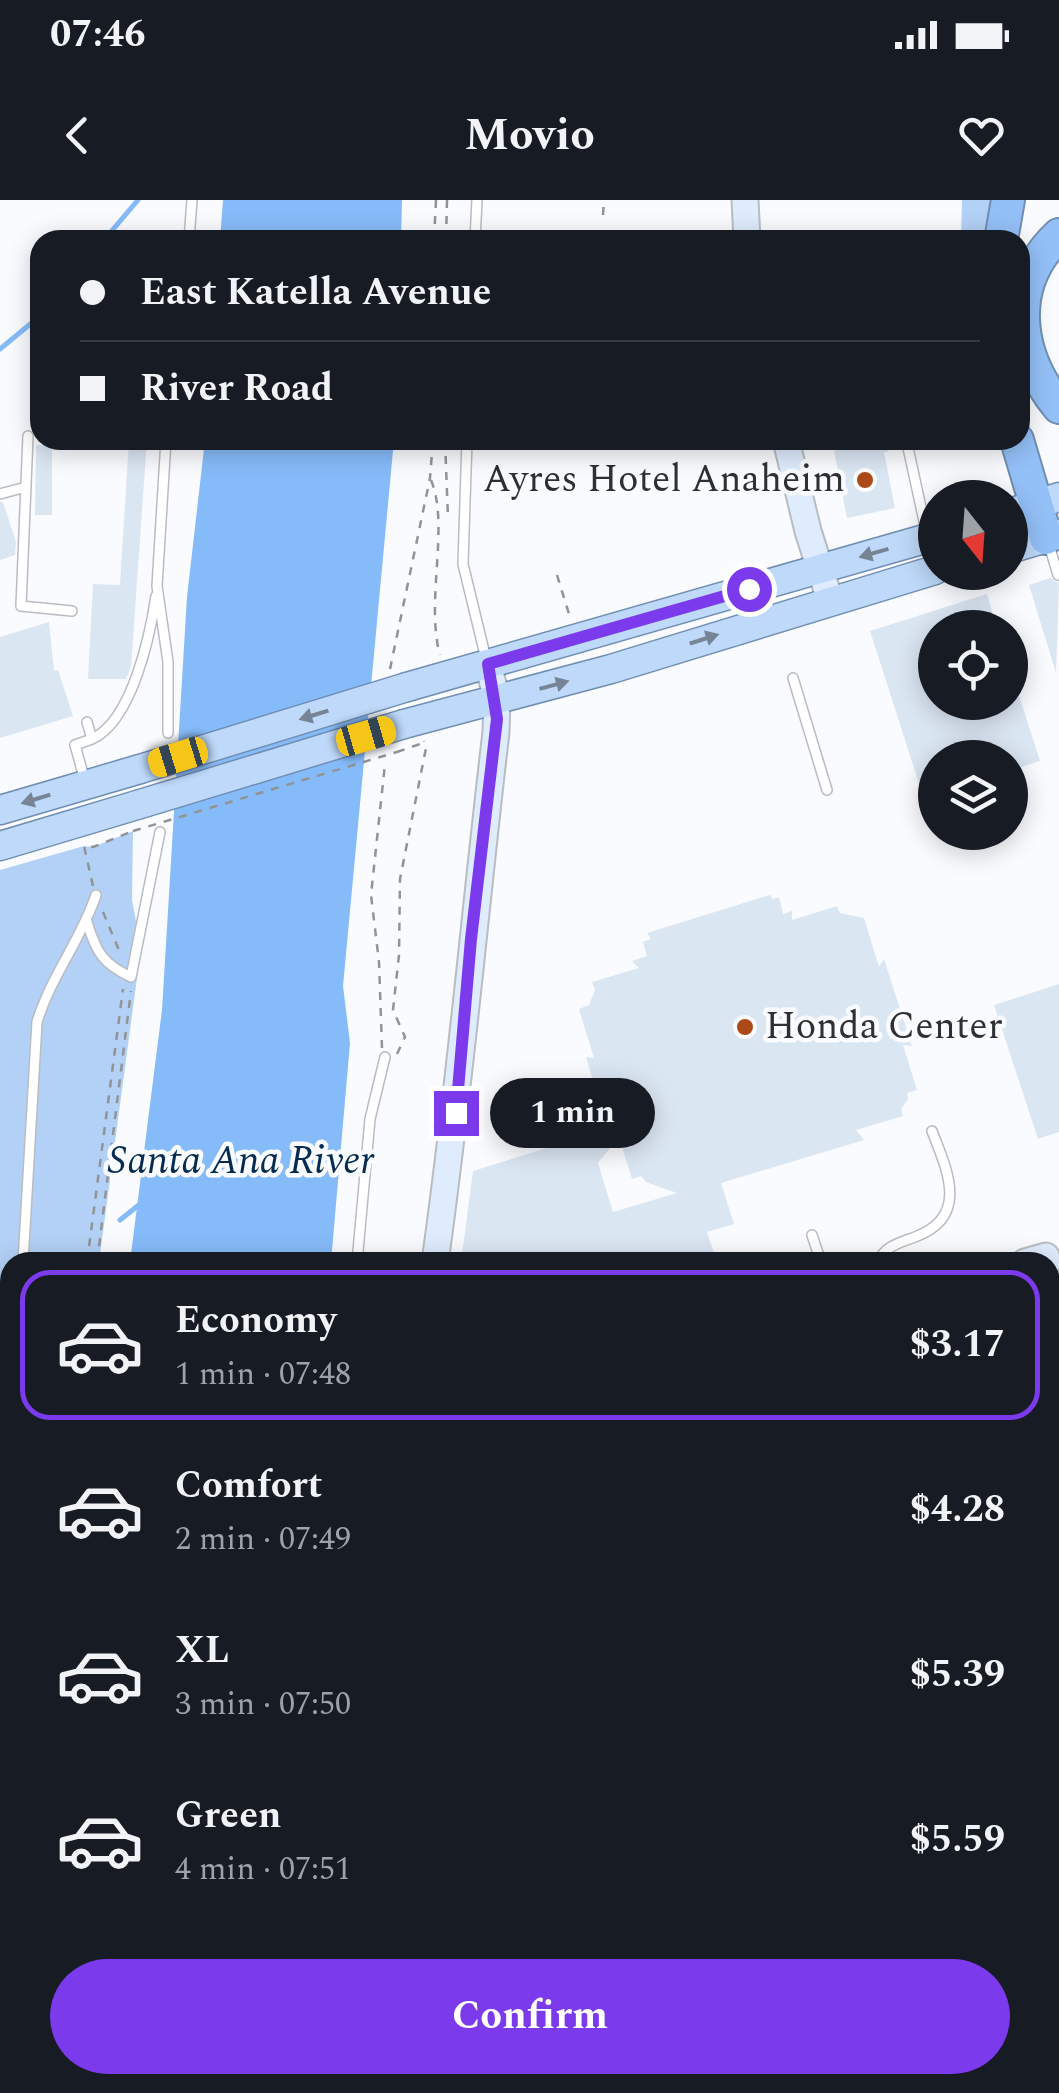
<!DOCTYPE html>
<html lang="en">
<head>
<meta charset="utf-8">
<style>
	:root { --surface:#171b24; --page:#20242c; --text:#f1f3f6; --muted:#9ea1a6; --line:#363941; --accent:#7c3aed }
	body { margin:0; font-family:Spectral,serif; background:var(--page); color:var(--text); height:100vh; display:flex; flex-direction:column; font-size:38px; white-space:nowrap }
	* { box-sizing:border-box; margin:0 }
	p { font-size:32px; color:var(--muted) }
	.icon { flex:none; width:55px; height:55px; fill:none; stroke:currentColor; stroke-width:2; stroke-linecap:round; stroke-linejoin:round }
	.map { position:relative; flex:1; overflow:hidden }
	.details { position:absolute; left:0px; top:1052px; width:1060px; height:842px; display:flex; flex-direction:column; background:var(--surface); border-radius:30px 30px 0 0; box-shadow:0 5px 25px #0003 }
	.details>* { flex:none }
	.top-card { position:absolute; left:30px; top:30px; width:1000px; height:220px; border-radius:30px; box-shadow:0 5px 25px #0003; display:grid; align-content:center; height:220px; padding:0 50px; background:var(--surface) }
	.needle { width:65px; rotate:163deg }
	.fabs { position:absolute; left:918px; top:280px; display:grid; gap:20px }
	.fabs a { display:grid; place-items:center; width:110px; height:110px; border-radius:50%; background:var(--surface); box-shadow:0 5px 25px #0003; font-size:50px }
	.end { position:absolute; width:45px; height:45px; margin:-22px; border:12px solid #7c3aed; background:#fff; box-shadow:0 0 0 5px #fff }
	.from { border-radius:50% }
	.bubble { position:absolute; height:70px; border-radius:35px; background:var(--surface); box-shadow:0 5px 25px #0003; font-size:32px; font-weight:700; line-height:70px; text-align:center }
	.car { position:absolute; width:30px; height:60px; margin:-30px -15px; border-radius:12px; box-shadow:0 0 8px 2px #0007; background:linear-gradient(#f5c518 24%,#345 0 40%,#f5c518 0 76%,#345 0 86%,#f5c518 0) }
	.top-card b { display:flex; align-items:center; gap:35px; height:95px; font-size:38px }
	.top-card b+b { border-top:2px solid var(--line) }
	.top-card i { width:25px; height:25px; background:var(--text) }
	ul { padding:18px 0 0; list-style:none }
	li { display:flex; align-items:center; gap:30px; height:150px; margin:0 20px 15px; padding:0 30px; border:5px solid transparent; border-radius:30px }
	li div { flex:1 }
	li b { display:block; font-size:38px }
	li em { font-style:normal; font-weight:700 }
	li.on { border-color:var(--accent) }
	li>.icon { width:90px; height:90px; stroke-width:1.5 }
	.action { display:flex; gap:20px; margin-top:auto; padding:20px 50px }
	.action a { flex:1; height:115px; border-radius:60px; background:var(--accent); color:#fff; font-size:40px; font-weight:700; line-height:115px; text-align:center }
	.status { display:flex; justify-content:space-between; align-items:center; height:70px; padding:0 50px; background:var(--surface); direction:ltr }
	.status svg { height:28px; fill:currentColor }
	header { display:flex; justify-content:space-between; align-items:center; height:130px; padding:0 50px; background:var(--surface); font-size:45px; font-weight:700 }
	.map>svg:first-child { display:block }
</style>
</head>
<body>
<div class="status"><b>07:46</b><svg viewBox="0 0 49 12"><path d="M0 12V9h3v3zM5 12V6h3v6zM10 12V3h3v9zM15 12V0h3v12zM26 1h20v11H26zM47 4h2v5h-2z"/></svg></div>
<header><svg class="icon" aria-label="back" viewBox="0 0 24 24"><path d="M15 5l-7 7 7 7"/></svg>Movio<svg class="icon" aria-label="heart" viewBox="0 0 24 24"><path d="M12 20l-8-8c-3-5 5-10 8-4 3-6 11-1 8 4z"/></svg></header>
<div class="map">
<svg width="1059" height="1893" viewBox="0 0 1059 1893">
	<rect width="100%" height="100%" fill="#f9fbfe"/>
	<!-- green -->
	<path fill="#b3d1f6" d="M962 0H991L984 40H961Z
		M133 631 132 700 141 748 99 1062H10V1758L0 1836V670L84 646 93 647Z"/>
	<!-- water -->
	<path fill="#86bbf9" d="M223 0H402L401 40H220Z
		M205 240H394L343 786 350 843 331 1062H130L162 810 187 397Z
		M25 1885H238L237 1893H24Z"/>
	<g fill="none" stroke-linecap="round" stroke-linejoin="round">
		<!-- stream -->
		<path stroke="#86bbf9" stroke-width="5" d="M104 40 138 0
			M0 149 40 116
			M120 1020 140 1004"/>
	</g>
	<!-- building -->
	<path fill="#dbe6f3" fill-rule="evenodd" d="M129 240H147L131 467 126 479H88L93 384 120 385Z
		M832 240H885L888 252H884L895 308 847 318Z
		M36 245H52V315H35Z
		M0 302H3L16 342 15 355 0 360Z
		M1050 378 1059 383 1056 473 1029 385Z
		M987 394 997 428H935V502H1010L1012 474 1040 561 1010 571V558H935V595L924 599 870 431Z
		M49 422 54 471 58 470 73 516 0 538V437Z
		M770 695 773 699 779 697 783 714 792 711V720L837 706 840 713 864 718 879 767 884 759 912 846 903 845 917 890 907 893 908 899 901 909 903 916 856 930 864 940 721 983 734 1024 707 1032 717 1062H461L473 971 608 929 586 857 594 858 579 809 589 805 595 790 592 782 639 768 632 761 647 756 643 742 651 739 647 733ZM619 937 632 979 641 976 646 982 677 993 613 1012 598 963Z
		M1059 784V932L1038 939 994 805Z"/>
	<g fill="none" stroke-linecap="round" stroke-linejoin="round">
		<defs>
			<path id="lane" d="M189 40 192 0
				M475 40 477 0
				M28 236 21 406 72 411
				M166 240 157 386 168 462V533
				M467 240 463 364 486 459
				M907 243 927 335
				M0 294 26 287
				M1049 345 1058 375
				M793 478 827 590
				M92 539C132 521 150 436 156 396
				M85 581 75 545 92 539 87 522
				M87 722C96 752 103 764 131 777L160 632
				M812 1035 821 1062
				M23 1062 37 822C51 776 81 740 96 695
				M357 1062 370 919 385 857
				M878 1062C885 1046 899 1043 915 1037 970 1017 947 970 932 931
				M0 1405 10 1375
				M264 1893 266 1885"/>
			<path id="secondary" d="M745 0 747 40
				M786 240 808 331 830 400
				M435 1062C460 886 475 709 496 532L497 500 488 464
				M1025 1062 1046 1056 1048 1062"/>
			<path id="primary" d="M1010 313 1059 297
				M1010 349 1059 334
				M407 487 935 336
				M404 524 611 469 935 370
				M0 610 140 569
				M0 646 137 605"/>
			<path id="highway" d="M1059 35C1006 85 1016 154 1059 207
				M1001 40 1008 0
				M1017 240 1046 338"/>
		</defs>
		<!-- lane casing -->
		<use href="#lane" stroke="#b9bcc0" stroke-width="12"/>
		<!-- secondary casing -->
		<use href="#secondary" stroke="#b9bcc0" stroke-width="29"/>
		<!-- primary casing -->
		<use href="#primary" stroke="#708eb2" stroke-width="31"/>
		<!-- highway casing -->
		<use href="#highway" stroke="#708eb2" stroke-width="36"/>
		<!-- path -->
		<path stroke="#919395" stroke-width="2.5" stroke-dasharray="8 8" stroke-linecap="butt" d="M603 15 604 0
			M434 40 436 0
			M446 40 447 0
			M445 240 448 318
			M431 280C450 326 425 401 440 455
			M557 375 569 414
			M390 469 430 278 433 240
			M397 552 423 543
			M93 686 84 646 93 647 133 631
			M103 712 121 755
			M382 848 379 762 371 695 385 564
			M397 854 405 837 393 810 399 755 400 679 426 548 424 541
			M87 1062 123 789
			M97 1062 131 791
			M0 1785 10 1702
			M0 1842 10 1759"/>
		<!-- lane -->
		<use href="#lane" stroke="#fff" stroke-width="9"/>
		<!-- secondary -->
		<use href="#secondary" stroke="#dfecfd" stroke-width="25"/>
		<!-- primary -->
		<use href="#primary" stroke="#bed9fa" stroke-width="28"/>
		<!-- highway -->
		<use href="#highway" stroke="#93c0f7" stroke-width="32"/>
		<defs>
			<path id="rail" d="M1050 1893 1059 1890"/>
		</defs>
		<!-- rail casing -->
		<use href="#rail" stroke="#68696b" stroke-width="9"/>
		<!-- rail -->
		<use href="#rail" stroke="#f9fbfe" stroke-width="5" stroke-dasharray="15" stroke-linecap="butt"/>
		<defs>
			<path id="primary-bridge" d="M140 569 407 487
				M137 605 404 524"/>
		</defs>
		<!-- primary-bridge casing -->
		<use href="#primary-bridge" stroke="#708eb2" stroke-width="31" stroke-linecap="butt"/>
		<!-- path-bridge -->
		<path stroke="#919395" stroke-width="2.5" stroke-dasharray="8 8" stroke-linecap="butt" d="M133 631 397 552"/>
		<!-- primary-bridge -->
		<use href="#primary-bridge" stroke="#bed9fa" stroke-width="28"/>
	</g>
	<!-- one-way arrows -->
	<defs><path id="oneway-solid" d="M-6-.8H1V-3.2L6.5 0L1 3.2V.8H-6Z" transform="scale(2.5)"/></defs>
	<g fill="#768496">
		<use href="#oneway-solid" transform="translate(874 353) rotate(164)"/>
		<use href="#oneway-solid" transform="translate(704 439) rotate(-18)"/>
		<use href="#oneway-solid" transform="translate(554 485) rotate(-15)"/>
		<use href="#oneway-solid" transform="translate(314 515) rotate(163)"/>
		<use href="#oneway-solid" transform="translate(36 599) rotate(163)"/>
	</g>
	<g fill="none" stroke-linecap="round" stroke-linejoin="round">
		<!-- route -->
		<path stroke="#7c3aed" stroke-width="12" d="M456 913 471 739 497 519 488 464 749 389"/>
	</g>
	<!-- markers -->
	<g fill="#ad4917" stroke="#f9fbfe" stroke-width="4">
		<circle cx="865" cy="280" r="10"/>
		<circle cx="745" cy="827" r="10"/>
	</g>
	<g text-anchor="middle" dominant-baseline="central" stroke-width="9" stroke-linejoin="round" paint-order="stroke">
		<!-- poi labels -->
		<g font-size="38" fill="#2f3031" stroke="#f9fbfe" text-anchor="end">
			<text x="845" y="280">Ayres Hotel Anaheim</text>
			<text x="765" y="827" text-anchor="start">Honda Center</text>
		</g>
		<!-- water labels -->
		<g font-size="40" font-style="italic" fill="#052b51" stroke="#f9fbfe">
			<text x="241" y="961">Santa Ana River</text>
		</g>
	</g>
</svg>
<div class="fabs">
<a><svg class="needle" viewBox="-14 -14 28 28"><path d="M0-13l5 13h-10z" fill="#e53935"/><path d="M0 13l5-13h-10z" fill="#9ea1a6"/></svg></a>
<a><svg class="icon" aria-label="locate" viewBox="0 0 24 24"><circle cx="12" cy="12" r="6"/><path d="M12 2v4M12 18v4M2 12h4M18 12h4"/></svg></a>
<a><svg class="icon" aria-label="layers" viewBox="0 0 24 24"><path d="M12 4l9 5-9 5-9-5zM3 14l9 5 9-5"/></svg></a>
</div>
<i class="end from" style="left:749px;top:389px"></i>
<i class="end" style="left:456px;top:913px"></i>
<div class="bubble" style="left:490px;top:878px;width:165px">1 min</div>
<i class="car" style="left:366px;top:536px;rotate:74deg"></i>
<i class="car" style="left:178px;top:557px;rotate:253deg"></i>
<div class="top-card">
<b><i class="from"></i>East Katella Avenue</b>
<b><i></i>River Road</b>
</div>
<section class="details">
<ul>
<li class="on"><svg class="icon" aria-label="car" viewBox="0 0 24 24"><path d="M5 17H2v-5l4-1 3-4h7l3 4 3 1v5h-3M9 17h6M6 11h13"/><circle cx="7" cy="17" r="2"/><circle cx="17" cy="17" r="2"/></svg><div><b>Economy</b><p>1 min · 07:48</p></div><em>$3.17</em></li>
<li><svg class="icon" aria-label="car" viewBox="0 0 24 24"><path d="M5 17H2v-5l4-1 3-4h7l3 4 3 1v5h-3M9 17h6M6 11h13"/><circle cx="7" cy="17" r="2"/><circle cx="17" cy="17" r="2"/></svg><div><b>Comfort</b><p>2 min · 07:49</p></div><em>$4.28</em></li>
<li><svg class="icon" aria-label="car" viewBox="0 0 24 24"><path d="M5 17H2v-5l4-1 3-4h7l3 4 3 1v5h-3M9 17h6M6 11h13"/><circle cx="7" cy="17" r="2"/><circle cx="17" cy="17" r="2"/></svg><div><b>XL</b><p>3 min · 07:50</p></div><em>$5.39</em></li>
<li><svg class="icon" aria-label="car" viewBox="0 0 24 24"><path d="M5 17H2v-5l4-1 3-4h7l3 4 3 1v5h-3M9 17h6M6 11h13"/><circle cx="7" cy="17" r="2"/><circle cx="17" cy="17" r="2"/></svg><div><b>Green</b><p>4 min · 07:51</p></div><em>$5.59</em></li>
</ul>
<div class="action"><a>Confirm</a></div>
</section>
</div>
</body>
</html>
